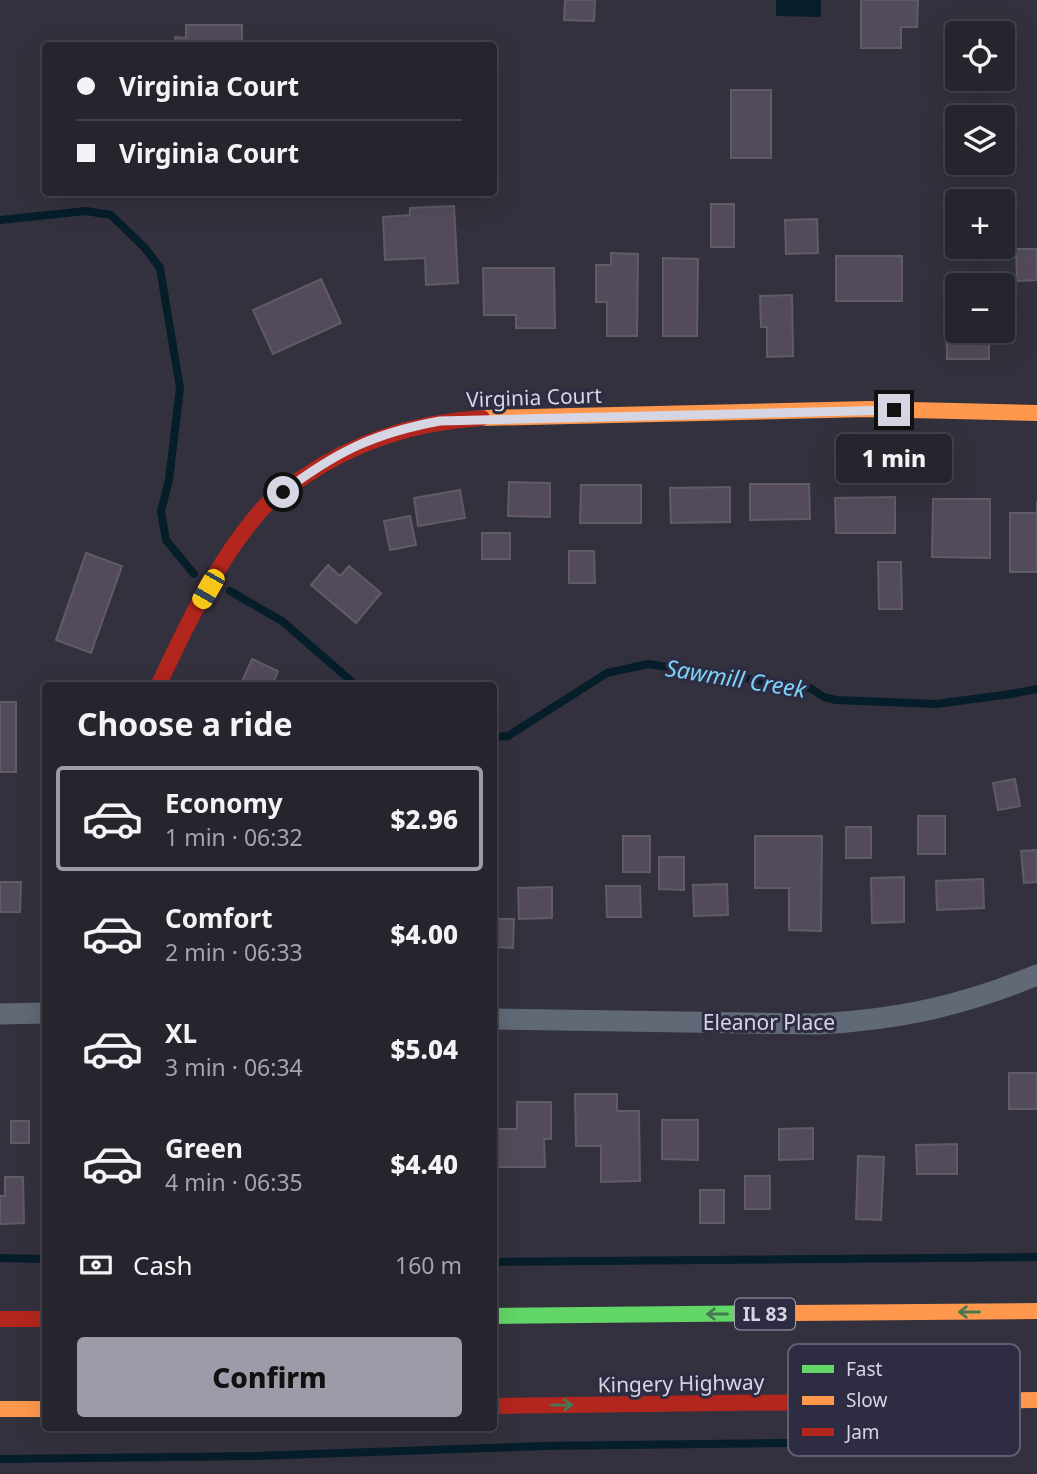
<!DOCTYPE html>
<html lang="en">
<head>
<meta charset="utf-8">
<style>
	:root { --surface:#26252e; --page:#32313a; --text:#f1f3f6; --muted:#a4a5aa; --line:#42424a; --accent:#9c9ca9 }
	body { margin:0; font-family:"Noto Sans",sans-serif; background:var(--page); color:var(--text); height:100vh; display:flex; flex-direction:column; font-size:26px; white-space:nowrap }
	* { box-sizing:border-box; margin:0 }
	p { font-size:23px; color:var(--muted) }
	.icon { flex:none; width:38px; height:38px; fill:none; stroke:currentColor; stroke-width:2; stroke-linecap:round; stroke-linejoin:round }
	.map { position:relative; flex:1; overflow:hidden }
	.drawer { position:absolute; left:42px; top:682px; width:455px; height:749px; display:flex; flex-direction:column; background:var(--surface); border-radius:7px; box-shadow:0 7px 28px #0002,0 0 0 2px var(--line) }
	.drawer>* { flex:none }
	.hud { position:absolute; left:42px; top:42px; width:455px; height:154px; border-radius:7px; box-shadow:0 7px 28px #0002,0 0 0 2px var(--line); display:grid; align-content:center; height:154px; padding:0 35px; background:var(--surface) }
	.tools { position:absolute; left:945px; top:21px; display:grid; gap:14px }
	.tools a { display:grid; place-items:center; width:70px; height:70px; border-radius:7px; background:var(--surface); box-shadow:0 7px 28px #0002,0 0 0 2px var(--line); font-size:35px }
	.end { position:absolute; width:32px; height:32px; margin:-16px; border:9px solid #d5d5e3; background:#111; box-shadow:0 0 0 4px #111 }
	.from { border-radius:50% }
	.bubble { position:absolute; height:49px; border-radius:7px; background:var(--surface); box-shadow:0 7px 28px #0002,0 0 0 2px var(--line); font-size:23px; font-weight:800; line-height:49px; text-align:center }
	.car { position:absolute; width:21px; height:42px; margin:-21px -10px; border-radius:9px; box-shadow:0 0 5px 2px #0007; background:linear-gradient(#f5c518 24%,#345 0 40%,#f5c518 0 76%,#345 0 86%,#f5c518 0) }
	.hud b { display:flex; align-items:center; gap:24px; height:66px; font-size:26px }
	.hud b+b { border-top:2px solid var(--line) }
	.hud i { width:18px; height:18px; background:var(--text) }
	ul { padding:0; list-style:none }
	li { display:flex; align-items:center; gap:21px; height:105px; margin:0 14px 10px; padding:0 21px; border:4px solid transparent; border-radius:7px }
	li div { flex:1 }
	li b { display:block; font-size:26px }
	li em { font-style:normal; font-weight:800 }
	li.on { border-color:var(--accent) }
	li>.icon { width:63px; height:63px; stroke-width:1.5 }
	h2 { padding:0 35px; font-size:32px; line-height:84px }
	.pay { display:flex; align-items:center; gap:18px; height:77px; padding:0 35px; font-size:26px }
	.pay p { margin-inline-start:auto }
	.primary-button { display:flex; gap:14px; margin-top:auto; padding:14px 35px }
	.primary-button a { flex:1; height:80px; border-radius:7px; background:var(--accent); color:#111; font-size:28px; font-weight:800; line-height:80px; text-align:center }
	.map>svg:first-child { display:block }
</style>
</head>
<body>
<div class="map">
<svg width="1037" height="1474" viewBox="0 0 1037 1474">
	<rect width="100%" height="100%" fill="#32313d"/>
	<!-- water -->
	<path fill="#061e29" d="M776 0H821V17L776 16Z"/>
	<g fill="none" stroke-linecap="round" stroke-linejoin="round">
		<!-- stream -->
		<path stroke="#061e29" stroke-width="8" d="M0 220 86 211 111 215 145 248 160 268 180 388 169 480 161 511 166 540 194 574
			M230 591 282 621 357 686
			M494 737 508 736 607 673 648 664 810 688 824 697 836 700 936 704 1011 694 1037 689
			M0 1258 46 1259
			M494 1262 1037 1257
			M0 1459 255 1456 544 1446 873 1442"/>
	</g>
	<!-- building -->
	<path fill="#534b5b" stroke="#605c66" stroke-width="2" d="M565 0H595L594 21 564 20Z
		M861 0H918L917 27H901V48H861Z
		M186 25H242V46H175V37L186 38Z
		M731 90H771V158H731Z
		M711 204H734V247H711Z
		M454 206 458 283 426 285 425 258 385 260 383 217 410 215V208Z
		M817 219 818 253 786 254 785 220Z
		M1016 249H1037V280L1017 281Z
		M611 253 638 254 637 336H607V302H596V265H611Z
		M836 256H902V301H836Z
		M663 258 698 259 697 336H663Z
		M483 268H554L555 328H516V315H484Z
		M321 279 341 323 273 354 253 310Z
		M946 293H957V331H989V359H947Z
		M792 295 793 356 767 357V327H761L760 296Z
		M509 482 550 483V517L508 516Z
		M750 484H809L810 519 750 520Z
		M581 485H641V523H580Z
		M730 487V522L671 523 670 488Z
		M460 490 465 518 418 526 414 498Z
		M895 497V533H836L835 498Z
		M933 499H990V558L932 557Z
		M1037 501V572H1010V513H1037Z
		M410 516 416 545 390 550 384 521Z
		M482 533H510V559H482Z
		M569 551H594L595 583H569Z
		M86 553 122 566 91 653 56 640Z
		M878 562H901L902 609H879Z
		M328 565 340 576 349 566 381 593 356 623 311 585Z
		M252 659 278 671 272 686H240Z
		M0 702H16V772H0Z
		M1015 779 1020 806 998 810 993 783Z
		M918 816H945V854H918Z
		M846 827H871V858H846Z
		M623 836H650V872H623Z
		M755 836H822L821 931 789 930V888H755Z
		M1037 850V882L1024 883 1021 851Z
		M659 857H684V890L659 889Z
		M904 877V922L872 923 871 878Z
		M983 879 984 908 937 910 936 881Z
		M0 882H21L20 912H0Z
		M727 884 728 915 694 916 693 885Z
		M606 886H640L641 917H607Z
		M552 887V918L519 919 518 888Z
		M494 919H514L513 948 494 947Z
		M1009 1073H1037V1109H1009Z
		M575 1094H617V1111H639L640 1181 601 1182V1146H576Z
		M517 1102H551V1139H544L545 1167H494V1129H517Z
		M662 1120H698V1160L662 1159Z
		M11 1121H29V1143H11Z
		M813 1128V1159L779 1160V1129Z
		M957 1144V1174H917L916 1145Z
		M858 1156 884 1157 881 1220 856 1219Z
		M745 1176H770V1209H745Z
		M5 1177H23L24 1223 0 1224V1196H5Z
		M700 1190H724V1223H700Z"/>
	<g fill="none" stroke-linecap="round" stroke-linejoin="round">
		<!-- street -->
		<path stroke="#616977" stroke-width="21" d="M0 1014 46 1013
			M494 1019 817 1024C897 1020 962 1006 1037 975"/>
		<!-- fast -->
		<path stroke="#63d668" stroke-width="16" d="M494 1316 792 1313"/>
		<!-- slow -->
		<path stroke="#ff974d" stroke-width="16" d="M482 418 869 409 1037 413
			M792 1313 1037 1311
			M812 1402 1037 1400
			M0 1409H46"/>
		<!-- jam -->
		<path stroke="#b3261e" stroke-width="16" d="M158 686C187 624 218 558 264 507 275 495 289 486 302 478 357 440 416 422 482 418
			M0 1319H46
			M494 1406 812 1402"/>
	</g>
	<!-- one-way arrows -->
	<defs><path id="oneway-shaft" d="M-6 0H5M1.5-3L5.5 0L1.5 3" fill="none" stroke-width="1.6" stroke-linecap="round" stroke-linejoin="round" transform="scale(1.75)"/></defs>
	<g stroke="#467853">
		<use href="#oneway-shaft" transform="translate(969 1312) rotate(180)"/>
		<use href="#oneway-shaft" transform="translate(717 1314) rotate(180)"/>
		<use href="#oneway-shaft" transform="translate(562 1405) rotate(-1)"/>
	</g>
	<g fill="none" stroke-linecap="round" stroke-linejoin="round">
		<!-- route -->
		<path stroke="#d5d5e3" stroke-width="9" d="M283 492C336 452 374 433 440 421L894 410"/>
	</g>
	<g text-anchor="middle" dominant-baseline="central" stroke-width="6" stroke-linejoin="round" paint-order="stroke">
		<!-- shield labels -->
		<rect fill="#2e2c42" stroke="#a3a2b3" stroke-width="2" x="735" y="1298.5" width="60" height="31" rx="5"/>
		<g font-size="19" font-weight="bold" fill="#d5d5e3">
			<text x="765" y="1314">IL 83</text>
		</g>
		<!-- street labels -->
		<g font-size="21" fill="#d5d5e3" stroke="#2e2c42">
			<text transform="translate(534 397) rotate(-2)">Virginia Court</text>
			<text x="769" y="1022">Eleanor Place</text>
			<text transform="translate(681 1383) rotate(-1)">Kingery Highway</text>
		</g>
		<!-- water labels -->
		<g font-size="23" font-style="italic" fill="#7bd2f9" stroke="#2e2c42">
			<text transform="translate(736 678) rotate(9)">Sawmill Creek</text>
		</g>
	</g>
	<!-- legend -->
	<rect x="788" y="1344" width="232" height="112" rx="10" fill="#2e2c42" stroke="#605f72" stroke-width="2"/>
	<rect x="802" y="1365" width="32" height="8" fill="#63d668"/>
	<rect x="802" y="1396" width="32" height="9" fill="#ff974d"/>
	<rect x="802" y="1428" width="32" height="8" fill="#b3261e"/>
	<g font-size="19" fill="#d5d5e3">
		<text x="846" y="1376">Fast</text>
		<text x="846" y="1407">Slow</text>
		<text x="846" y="1439">Jam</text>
	</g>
</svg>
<div class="tools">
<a><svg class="icon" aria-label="locate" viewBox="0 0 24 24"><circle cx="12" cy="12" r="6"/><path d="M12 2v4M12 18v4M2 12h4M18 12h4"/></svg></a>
<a><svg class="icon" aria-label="layers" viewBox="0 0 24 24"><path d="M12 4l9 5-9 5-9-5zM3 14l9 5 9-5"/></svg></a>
<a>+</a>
<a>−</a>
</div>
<i class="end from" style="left:283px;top:492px"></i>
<i class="end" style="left:894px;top:410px"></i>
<div class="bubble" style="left:836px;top:434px;width:116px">1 min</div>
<i class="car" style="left:208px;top:589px;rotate:210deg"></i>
<div class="hud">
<b><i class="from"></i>Virginia Court</b>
<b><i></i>Virginia Court</b>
</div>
<section class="drawer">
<h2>Choose a ride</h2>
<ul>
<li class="on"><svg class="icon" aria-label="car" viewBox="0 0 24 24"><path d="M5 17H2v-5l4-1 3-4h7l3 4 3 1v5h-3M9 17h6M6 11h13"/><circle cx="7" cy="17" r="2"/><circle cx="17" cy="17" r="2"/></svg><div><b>Economy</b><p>1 min · 06:32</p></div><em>$2.96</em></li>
<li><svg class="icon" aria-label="car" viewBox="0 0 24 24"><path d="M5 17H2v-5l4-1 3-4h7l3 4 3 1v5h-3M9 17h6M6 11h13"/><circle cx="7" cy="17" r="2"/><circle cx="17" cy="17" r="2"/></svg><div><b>Comfort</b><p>2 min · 06:33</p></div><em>$4.00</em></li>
<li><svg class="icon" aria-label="car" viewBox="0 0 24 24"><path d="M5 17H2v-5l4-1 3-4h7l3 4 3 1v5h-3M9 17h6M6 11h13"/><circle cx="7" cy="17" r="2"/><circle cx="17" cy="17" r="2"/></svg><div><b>XL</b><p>3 min · 06:34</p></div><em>$5.04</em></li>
<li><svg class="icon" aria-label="car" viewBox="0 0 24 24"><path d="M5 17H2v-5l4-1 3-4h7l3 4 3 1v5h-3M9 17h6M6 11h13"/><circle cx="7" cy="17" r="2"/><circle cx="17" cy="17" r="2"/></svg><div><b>Green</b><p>4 min · 06:35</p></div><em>$4.40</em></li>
</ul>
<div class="pay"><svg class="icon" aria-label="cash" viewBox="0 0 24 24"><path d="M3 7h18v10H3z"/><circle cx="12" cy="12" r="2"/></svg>Cash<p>160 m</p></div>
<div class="primary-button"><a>Confirm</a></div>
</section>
</div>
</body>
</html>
